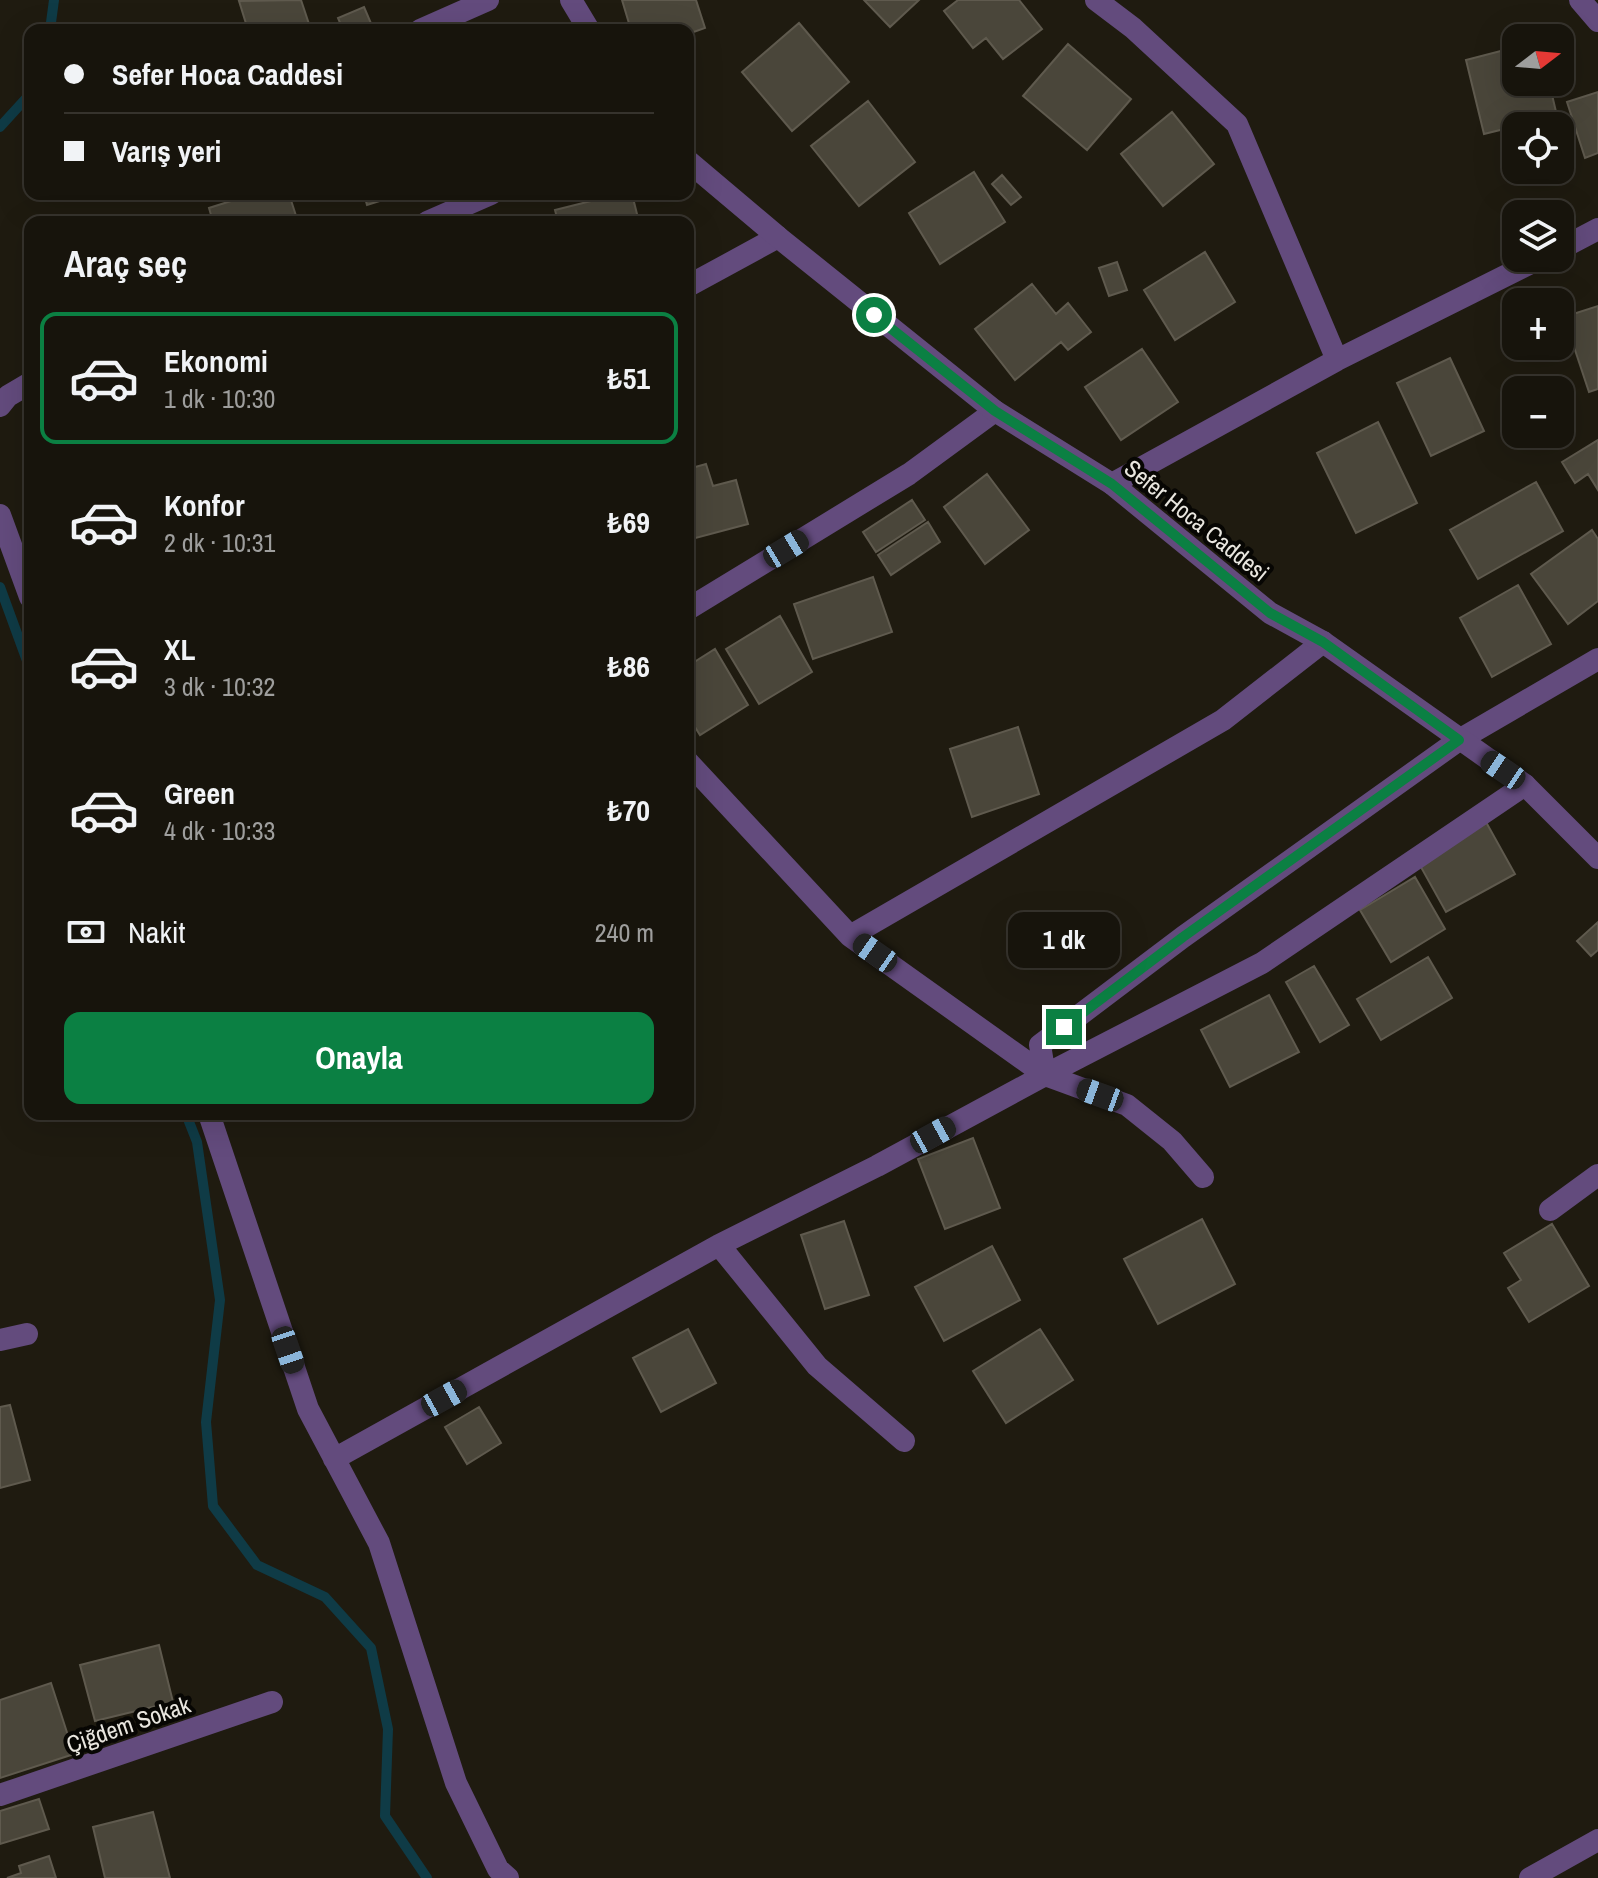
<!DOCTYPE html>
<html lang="tr">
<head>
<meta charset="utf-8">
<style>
	:root { --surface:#17140c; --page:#201d15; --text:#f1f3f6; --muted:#9e9e9d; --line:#36332d; --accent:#0b8043 }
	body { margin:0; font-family:"Archivo Narrow",sans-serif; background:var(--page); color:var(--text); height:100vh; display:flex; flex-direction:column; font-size:30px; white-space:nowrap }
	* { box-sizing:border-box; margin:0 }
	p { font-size:26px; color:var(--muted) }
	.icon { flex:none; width:44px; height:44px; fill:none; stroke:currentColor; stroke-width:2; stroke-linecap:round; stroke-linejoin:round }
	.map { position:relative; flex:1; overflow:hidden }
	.panel { position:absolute; left:24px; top:216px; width:670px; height:904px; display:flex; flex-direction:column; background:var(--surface); border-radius:16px; box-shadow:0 8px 32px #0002,0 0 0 2px var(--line) }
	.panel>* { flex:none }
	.guide { position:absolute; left:24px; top:24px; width:670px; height:176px; border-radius:16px; box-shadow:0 8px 32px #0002,0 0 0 2px var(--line); display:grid; align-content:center; height:176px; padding:0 40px; background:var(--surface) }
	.needle { width:52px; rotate:74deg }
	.fabs { position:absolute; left:1502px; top:24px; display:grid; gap:16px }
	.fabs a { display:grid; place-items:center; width:72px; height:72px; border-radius:16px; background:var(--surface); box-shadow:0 8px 32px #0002,0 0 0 2px var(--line); font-size:40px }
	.end { position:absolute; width:36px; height:36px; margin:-18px; border:10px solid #0b8043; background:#fff; box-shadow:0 0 0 4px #fff }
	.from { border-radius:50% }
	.bubble { position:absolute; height:56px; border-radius:16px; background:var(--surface); box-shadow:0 8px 32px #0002,0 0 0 2px var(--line); font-size:26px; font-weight:700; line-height:56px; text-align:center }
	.car { position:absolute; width:24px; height:48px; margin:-24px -12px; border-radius:10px; box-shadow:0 0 6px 2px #0007; background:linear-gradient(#222 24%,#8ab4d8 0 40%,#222 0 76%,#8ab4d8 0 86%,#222 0) }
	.guide b { display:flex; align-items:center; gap:28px; height:76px; font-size:30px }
	.guide b+b { border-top:2px solid var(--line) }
	.guide i { width:20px; height:20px; background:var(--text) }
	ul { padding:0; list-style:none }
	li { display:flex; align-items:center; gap:24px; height:132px; margin:0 16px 12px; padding:0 24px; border:4px solid transparent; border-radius:16px }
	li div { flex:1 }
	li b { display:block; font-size:30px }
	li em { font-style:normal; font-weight:700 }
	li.on { border-color:var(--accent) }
	li>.icon { width:72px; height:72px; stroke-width:1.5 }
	h2 { padding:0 40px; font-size:36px; line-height:96px }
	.pay { display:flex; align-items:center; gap:20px; height:88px; padding:0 40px; font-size:30px }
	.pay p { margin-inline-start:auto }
	.button { display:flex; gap:16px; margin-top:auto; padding:16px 40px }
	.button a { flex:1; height:92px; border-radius:16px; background:var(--accent); color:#fff; font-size:32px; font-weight:700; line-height:92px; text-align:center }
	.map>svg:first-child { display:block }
</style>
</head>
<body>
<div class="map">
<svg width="1598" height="1878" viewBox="0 0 1598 1878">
	<rect width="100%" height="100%" fill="#1f1b10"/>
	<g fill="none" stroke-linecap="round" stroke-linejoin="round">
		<!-- stream -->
		<path stroke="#0f3b46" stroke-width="10" d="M50 30 54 0
			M0 127 30 94
			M0 587 30 669
			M186 1114 197 1142 220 1300 206 1422 213 1506 257 1565 325 1597 371 1648 388 1729 385 1816 427 1878"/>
	</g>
	<!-- building -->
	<path fill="#4a463a" stroke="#5f5a4e" stroke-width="2" d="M301 0 311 30H248L239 1Z
		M622 0H696L705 28 688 34V30H631Z
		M864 0H919L890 27Z
		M958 0H1019L1042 29 1003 59 986 38 973 48 944 11Z
		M364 7 373 28 343 30 338 18Z
		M799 23 849 82 792 131 742 72Z
		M1068 44 1131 99 1087 150 1023 96Z
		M1516 47V82H1549L1557 116 1484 134 1466 60Z
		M1598 92V153L1585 158 1567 102Z
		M868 101 915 162 859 206 811 146Z
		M1172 112 1214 164 1163 206 1121 154Z
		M974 172 1005 222 940 264 909 213Z
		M1002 175 1021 197 1011 205 992 184Z
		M253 194H289L298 222H213L209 208Z
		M364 194H402L367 205Z
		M619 194H632L639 222H558L555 210Z
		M1205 252 1235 302 1175 340 1144 290Z
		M1117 262 1127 290 1109 296 1099 268Z
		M1032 284 1056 314 1068 303 1091 332 1068 350 1061 342 1015 380 975 329Z
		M1598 306V389L1589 392 1564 317Z
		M1142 349 1178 402 1121 440 1085 387Z
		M1450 358 1484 431 1431 456 1397 383Z
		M1378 422 1417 503 1356 533 1317 453Z
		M1598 440V490L1588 474 1575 483 1562 462Z
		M706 464 713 486 736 480 748 524 688 540V469Z
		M987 474 1029 530 985 564 944 507Z
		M1536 482 1563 531 1478 579 1450 530Z
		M912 500 925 520 876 552 863 532Z
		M928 522 940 542 891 575 878 555Z
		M1592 530 1598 539V601L1568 624 1531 574Z
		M873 577 892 632 813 659 794 604Z
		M1518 585 1551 644 1492 677 1460 618Z
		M780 616 812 672 759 704 726 649Z
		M715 649 748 705 700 735 688 716V666Z
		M1018 727 1039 794 972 817 950 749Z
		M1486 822 1515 874 1446 912 1417 860Z
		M1415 877 1445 929 1391 962 1360 910Z
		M1598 922V950L1591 956 1577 941Z
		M1428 957 1452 998 1381 1040 1357 999Z
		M1314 966 1349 1025 1320 1042 1286 982Z
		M1269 995 1299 1052 1230 1087 1201 1030Z
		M973 1138 1000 1208 945 1229 918 1159Z
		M1202 1219 1235 1284 1158 1324 1124 1259Z
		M844 1221 869 1295 825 1309 801 1235Z
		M1552 1224 1589 1286 1529 1322 1508 1288 1521 1280 1504 1253Z
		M992 1246 1020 1300 944 1341 915 1287Z
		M688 1329 716 1383 661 1412 633 1358Z
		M1040 1329 1073 1380 1006 1423 973 1371Z
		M10 1405 30 1480 0 1488V1407Z
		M479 1407 501 1443 467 1464 445 1427Z
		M159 1645 173 1702 95 1721 80 1665Z
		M51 1683 74 1754 0 1778V1700Z
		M39 1799 49 1829 0 1844V1811Z
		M153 1812 170 1878H105L93 1827Z
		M49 1856 56 1878H7L21 1873 19 1866Z"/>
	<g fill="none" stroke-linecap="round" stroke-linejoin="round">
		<!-- minor -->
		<path stroke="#634b7d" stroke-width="22" d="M1096 0 1133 28 1237 124 1337 360
			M1580 0 1598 21
			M420 30 488 0
			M427 222 491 194
			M1560 249 1598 229
			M688 286 778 237
			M0 406 8 396 30 383
			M1112 484 1337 360 1541 258
			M0 515 30 597
			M688 609 909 474 995 411
			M688 762 850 936 1045 1075 1127 1105 1172 1141 1203 1177
			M850 936 1223 720 1323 642
			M1045 1075 1040 1045 1183 937 1459 740 1598 659
			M209 1114 308 1409 379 1543 456 1783 498 1869 508 1878
			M1550 1210 1598 1175
			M0 1340 27 1334
			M904 1441 817 1366 719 1245 877 1166 1045 1075 1262 963 1525 785
			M334 1459 719 1245
			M0 1795 272 1702
			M1530 1878 1598 1840"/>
		<!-- tertiary -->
		<path stroke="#634b7d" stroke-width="22" d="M571 0 589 30
			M688 161 778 237 995 411 1112 484 1270 613 1323 642 1525 785 1598 858"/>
	</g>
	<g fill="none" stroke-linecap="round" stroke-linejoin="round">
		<!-- route -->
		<path stroke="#0b8043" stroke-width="10" d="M874 315 995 411 1112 484 1270 613 1323 642 1459 740 1183 937 1064 1027"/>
	</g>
	<g text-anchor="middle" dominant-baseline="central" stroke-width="8" stroke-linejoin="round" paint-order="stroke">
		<!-- street labels -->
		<g font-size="24" fill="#e9e6df" stroke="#070603">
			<text transform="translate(1197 520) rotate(39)">Sefer Hoca Caddesi</text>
			<text transform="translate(128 1724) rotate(-19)">Çiğdem Sokak</text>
		</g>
	</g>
</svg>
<div class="fabs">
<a><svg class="needle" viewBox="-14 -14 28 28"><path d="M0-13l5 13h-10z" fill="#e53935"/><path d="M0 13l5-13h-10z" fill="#9e9e9d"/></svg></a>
<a><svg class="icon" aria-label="locate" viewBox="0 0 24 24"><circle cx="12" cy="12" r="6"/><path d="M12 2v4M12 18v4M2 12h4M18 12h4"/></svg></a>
<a><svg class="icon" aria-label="layers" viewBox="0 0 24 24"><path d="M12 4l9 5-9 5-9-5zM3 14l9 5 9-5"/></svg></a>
<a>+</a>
<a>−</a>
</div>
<i class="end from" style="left:874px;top:315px"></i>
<i class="end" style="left:1064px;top:1027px"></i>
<div class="bubble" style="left:1008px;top:912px;width:112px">1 dk</div>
<i class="car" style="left:786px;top:549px;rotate:59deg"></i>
<i class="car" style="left:1503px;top:770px;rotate:304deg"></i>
<i class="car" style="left:875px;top:953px;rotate:305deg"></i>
<i class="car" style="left:1100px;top:1095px;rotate:290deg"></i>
<i class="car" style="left:933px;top:1135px;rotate:61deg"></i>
<i class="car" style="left:288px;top:1350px;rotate:161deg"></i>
<i class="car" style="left:444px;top:1398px;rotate:61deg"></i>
<div class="guide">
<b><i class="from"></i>Sefer Hoca Caddesi</b>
<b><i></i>Varış yeri</b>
</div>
<section class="panel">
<h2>Araç seç</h2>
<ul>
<li class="on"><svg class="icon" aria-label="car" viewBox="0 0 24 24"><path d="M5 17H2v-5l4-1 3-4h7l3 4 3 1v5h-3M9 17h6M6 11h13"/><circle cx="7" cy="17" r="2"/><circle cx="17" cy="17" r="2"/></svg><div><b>Ekonomi</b><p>1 dk · 10:30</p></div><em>₺51</em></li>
<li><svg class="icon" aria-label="car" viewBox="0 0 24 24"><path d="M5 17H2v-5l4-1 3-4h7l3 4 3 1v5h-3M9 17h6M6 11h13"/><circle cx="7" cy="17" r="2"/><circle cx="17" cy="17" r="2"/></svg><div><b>Konfor</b><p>2 dk · 10:31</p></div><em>₺69</em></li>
<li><svg class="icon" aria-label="car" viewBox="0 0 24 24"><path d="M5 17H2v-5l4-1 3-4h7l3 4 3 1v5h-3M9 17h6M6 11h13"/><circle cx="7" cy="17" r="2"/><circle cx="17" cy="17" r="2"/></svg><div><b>XL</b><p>3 dk · 10:32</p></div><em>₺86</em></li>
<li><svg class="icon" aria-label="car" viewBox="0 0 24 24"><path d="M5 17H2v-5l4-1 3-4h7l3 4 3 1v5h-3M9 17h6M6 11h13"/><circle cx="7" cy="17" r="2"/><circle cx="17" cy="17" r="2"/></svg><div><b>Green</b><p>4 dk · 10:33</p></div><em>₺70</em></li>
</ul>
<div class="pay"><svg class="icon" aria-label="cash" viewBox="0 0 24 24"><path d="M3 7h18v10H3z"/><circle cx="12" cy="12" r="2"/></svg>Nakit<p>240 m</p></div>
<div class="button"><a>Onayla</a></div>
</section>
</div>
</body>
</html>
